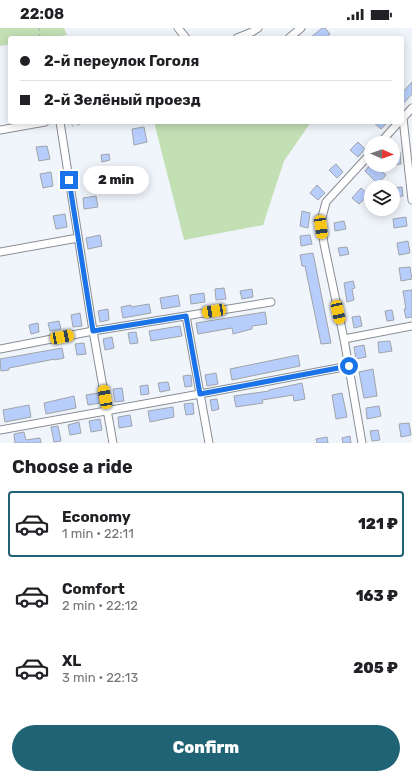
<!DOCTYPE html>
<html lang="en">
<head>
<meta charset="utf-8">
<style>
	:root { --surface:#fff; --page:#f6f6f6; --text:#202124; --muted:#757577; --line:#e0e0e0; --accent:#1f6375 }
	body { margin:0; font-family:Rubik,sans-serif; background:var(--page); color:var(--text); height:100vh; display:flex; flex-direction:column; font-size:15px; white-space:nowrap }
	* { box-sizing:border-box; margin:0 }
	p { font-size:13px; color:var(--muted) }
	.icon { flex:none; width:22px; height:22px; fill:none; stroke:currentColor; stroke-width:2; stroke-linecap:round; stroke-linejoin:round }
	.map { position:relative; height:415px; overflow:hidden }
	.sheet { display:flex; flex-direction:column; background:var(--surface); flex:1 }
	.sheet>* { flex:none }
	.banner { position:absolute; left:8px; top:8px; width:396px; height:88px; border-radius:4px; box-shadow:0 2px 10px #0003; display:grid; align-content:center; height:88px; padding:0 12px; background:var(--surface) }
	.needle { width:26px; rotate:92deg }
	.fabs { position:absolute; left:364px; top:108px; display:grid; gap:8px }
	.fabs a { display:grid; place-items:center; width:36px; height:36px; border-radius:50%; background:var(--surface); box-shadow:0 2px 10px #0003; font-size:20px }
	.end { position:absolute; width:18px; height:18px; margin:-9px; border:5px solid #1a73e8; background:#fff; box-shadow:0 0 0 2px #fff }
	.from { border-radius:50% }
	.bubble { position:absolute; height:28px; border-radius:14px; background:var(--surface); box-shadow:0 2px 10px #0003; font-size:13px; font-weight:800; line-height:28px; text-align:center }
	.car { position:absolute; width:12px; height:24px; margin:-12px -6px; border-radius:5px; box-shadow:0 0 3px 1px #0007; background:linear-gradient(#f5c518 24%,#345 0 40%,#f5c518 0 76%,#345 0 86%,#f5c518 0) }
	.banner b { display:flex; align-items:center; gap:14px; height:38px; font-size:15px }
	.banner b+b { border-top:1px solid var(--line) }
	.banner i { width:10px; height:10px; background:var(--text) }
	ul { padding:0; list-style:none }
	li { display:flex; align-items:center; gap:12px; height:66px; margin:0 8px 6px; padding:0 4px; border:2px solid transparent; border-radius:4px }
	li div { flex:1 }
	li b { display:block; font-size:15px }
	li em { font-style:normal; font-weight:800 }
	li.current { border-color:var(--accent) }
	li>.icon { width:36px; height:36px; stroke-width:1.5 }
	h2 { padding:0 12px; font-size:18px; line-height:48px }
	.cta { display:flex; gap:8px; margin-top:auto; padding:8px 12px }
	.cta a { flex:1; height:46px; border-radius:24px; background:var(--accent); color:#fff; font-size:16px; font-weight:800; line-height:46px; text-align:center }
	.status { display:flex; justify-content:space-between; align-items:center; height:28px; padding:0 20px; background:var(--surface); direction:ltr }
	.status svg { height:11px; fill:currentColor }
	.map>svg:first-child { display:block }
</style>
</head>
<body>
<div class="status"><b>22:08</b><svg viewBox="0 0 49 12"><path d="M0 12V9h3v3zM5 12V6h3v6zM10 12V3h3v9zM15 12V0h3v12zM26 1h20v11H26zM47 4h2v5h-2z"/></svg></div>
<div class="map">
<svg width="412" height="415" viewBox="0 0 412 415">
	<rect width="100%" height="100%" fill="#f0f4fb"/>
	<!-- green -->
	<path fill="#c3dfb4" d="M0 0H64L67 7 48 10H10V16L0 18Z
		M154 94H311L284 133 263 197 184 212Z"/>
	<!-- building -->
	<path fill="#b7cefc" stroke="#a0a4aa" d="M322 0H325L330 6 325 10H310Z
		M412 54V66L402 77V65Z
		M373 94H388L381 101Z
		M144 99 147 114 134 117 132 101Z
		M358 114 365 121 358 129 350 122Z
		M47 118 50 131 39 133 36 119Z
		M400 124 401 136 393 137V125Z
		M109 126 110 132 102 134 101 127Z
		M336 136 343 144 337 150 329 142Z
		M370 137H375L386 147 378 156 365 143Z
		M51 144 53 158 43 160 40 146Z
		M317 157 325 165 318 172 310 165Z
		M402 159 403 168 393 169V160Z
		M361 160 369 167 359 176 352 170Z
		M96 168 98 179 84 181 83 170Z
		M302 183 310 185 308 200 300 198Z
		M65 186 67 199 56 201 53 188Z
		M406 189 407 198 394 200 393 191Z
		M344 193 346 201 335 203 334 195Z
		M100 207 102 218 88 221 86 210Z
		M310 207 312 216 301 218 300 208Z
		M408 213 410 225 399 227 397 215Z
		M347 219 349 226 340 228 338 220Z
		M313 225 331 315 321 316 305 238H302L300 227Z
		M410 239 412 251 401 253 399 240Z
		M353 253 355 260 352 261 354 272 347 274 344 255Z
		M224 260 226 271 216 272 215 261Z
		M252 261 253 269 242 271 240 263Z
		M412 262V289L406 290 404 281H406L403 263Z
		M204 265 205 274 191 276 190 267Z
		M178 267 180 278 162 281 160 270Z
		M149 276 151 285 123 290 121 279 131 277V279Z
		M108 281 109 292 100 294 98 283Z
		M392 282 394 292 387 293 385 283Z
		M265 284 267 296 252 298V301L233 306 232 300 198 306 196 295Z
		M80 285 82 298 73 299 71 287Z
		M360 288 362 298 354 300 352 289Z
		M59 293 61 301 50 303 48 295Z
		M38 295 39 304 31 306 29 297Z
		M180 298 182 308 151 313 149 303Z
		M136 304 138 315 130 316 128 305Z
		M112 309 114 320 105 322 103 311Z
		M390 313 392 323 379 325 378 314Z
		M84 315 86 326 77 327 75 316Z
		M364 317 366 329 356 331 354 319Z
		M62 320 64 330 55 332V331L9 340V342L1 343 0 331Z
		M298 327 300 338 232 352 230 341Z
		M373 341 377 368 364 370 359 344Z
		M216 345 218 356 207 358 205 347Z
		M191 347 192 358 185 359 183 348Z
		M168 354 170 362 160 364 158 355Z
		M302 355 305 371 294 373 293 367 262 372 263 375 236 379 234 368 269 363V362Z
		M148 357 149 366 141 367 140 358Z
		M122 360 124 373 115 374 113 361Z
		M98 365 100 375 88 377 86 367Z
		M342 365 347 389 336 391 332 367Z
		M74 368 76 380 46 386 44 375Z
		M217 371 219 381 212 383 210 372Z
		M193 375 194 386 186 387 184 376Z
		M29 377 31 389 5 394 3 382Z
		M379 378 381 388 367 391 366 380Z
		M173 379 174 389 150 394 148 383Z
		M130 387 132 398 119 400 118 389Z
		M100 391 102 402 91 404 89 393Z
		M79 394 81 405 70 407 68 397Z
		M409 395 411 407 401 409 399 396Z
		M58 398 61 413 54 414 51 399Z
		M378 402 380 412 372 413 370 403Z
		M24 404 26 412 40 410 41 415H15L14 406Z
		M350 408 351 415H343L342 410Z
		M327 409 328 415H317L316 411Z"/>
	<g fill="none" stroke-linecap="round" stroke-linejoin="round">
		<defs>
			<path id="minor" d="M178 0 186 10
				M237 10 252 4 258 0
				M289 10 301 0
				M403 90 412 172
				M402 91 412 80
				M60 94 93 303 113 415
				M0 102 45 94
				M380 115 399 94
				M0 224 78 210
				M186 288 209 415
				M344 311 412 298
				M0 321 93 303 271 274
				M0 402 200 366 349 338
				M362 415 344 311 324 216 321 193 326 174 371 125"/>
		</defs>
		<!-- minor casing -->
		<use href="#minor" stroke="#8a8e94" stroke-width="9"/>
		<!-- path -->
		<path stroke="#afb2b7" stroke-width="1" stroke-dasharray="3 3" stroke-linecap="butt" d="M39 0 40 10
			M66 94 74 98 89 94"/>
		<!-- minor -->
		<use href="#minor" stroke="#fff" stroke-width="7"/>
	</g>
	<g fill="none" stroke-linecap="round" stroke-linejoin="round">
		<!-- route -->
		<path stroke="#1a73e8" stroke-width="5" d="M69 152 93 303 186 288 200 366 349 338"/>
	</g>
</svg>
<div class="fabs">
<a><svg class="needle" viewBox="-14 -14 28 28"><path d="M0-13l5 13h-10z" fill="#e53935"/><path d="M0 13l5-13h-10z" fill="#757577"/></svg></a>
<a><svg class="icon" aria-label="layers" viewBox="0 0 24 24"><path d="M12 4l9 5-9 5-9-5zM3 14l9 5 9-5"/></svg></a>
</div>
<i class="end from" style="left:349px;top:338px"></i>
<i class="end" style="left:69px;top:152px"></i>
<div class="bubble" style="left:83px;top:138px;width:66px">2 min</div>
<i class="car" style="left:321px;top:199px;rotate:172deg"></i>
<i class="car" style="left:214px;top:283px;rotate:261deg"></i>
<i class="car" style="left:338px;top:284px;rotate:168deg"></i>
<i class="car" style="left:62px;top:309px;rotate:79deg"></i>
<i class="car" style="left:105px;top:369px;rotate:350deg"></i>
<div class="banner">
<b><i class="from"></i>2-й переулок Гоголя</b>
<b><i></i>2-й Зелёный проезд</b>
</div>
</div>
<section class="sheet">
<h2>Choose a ride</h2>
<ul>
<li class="current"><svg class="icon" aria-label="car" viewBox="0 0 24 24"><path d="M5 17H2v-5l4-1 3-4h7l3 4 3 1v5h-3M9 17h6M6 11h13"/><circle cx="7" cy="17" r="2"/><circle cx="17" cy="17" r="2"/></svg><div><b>Economy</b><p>1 min · 22:11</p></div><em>121 ₽</em></li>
<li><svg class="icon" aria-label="car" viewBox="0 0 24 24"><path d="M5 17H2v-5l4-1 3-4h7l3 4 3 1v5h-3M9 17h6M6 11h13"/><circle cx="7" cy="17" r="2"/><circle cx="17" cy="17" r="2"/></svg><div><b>Comfort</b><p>2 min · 22:12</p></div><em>163 ₽</em></li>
<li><svg class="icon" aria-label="car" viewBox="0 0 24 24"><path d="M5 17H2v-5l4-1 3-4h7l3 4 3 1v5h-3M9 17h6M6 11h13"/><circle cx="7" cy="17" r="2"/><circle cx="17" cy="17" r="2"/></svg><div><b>XL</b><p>3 min · 22:13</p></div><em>205 ₽</em></li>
</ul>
<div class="cta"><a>Confirm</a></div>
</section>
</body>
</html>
